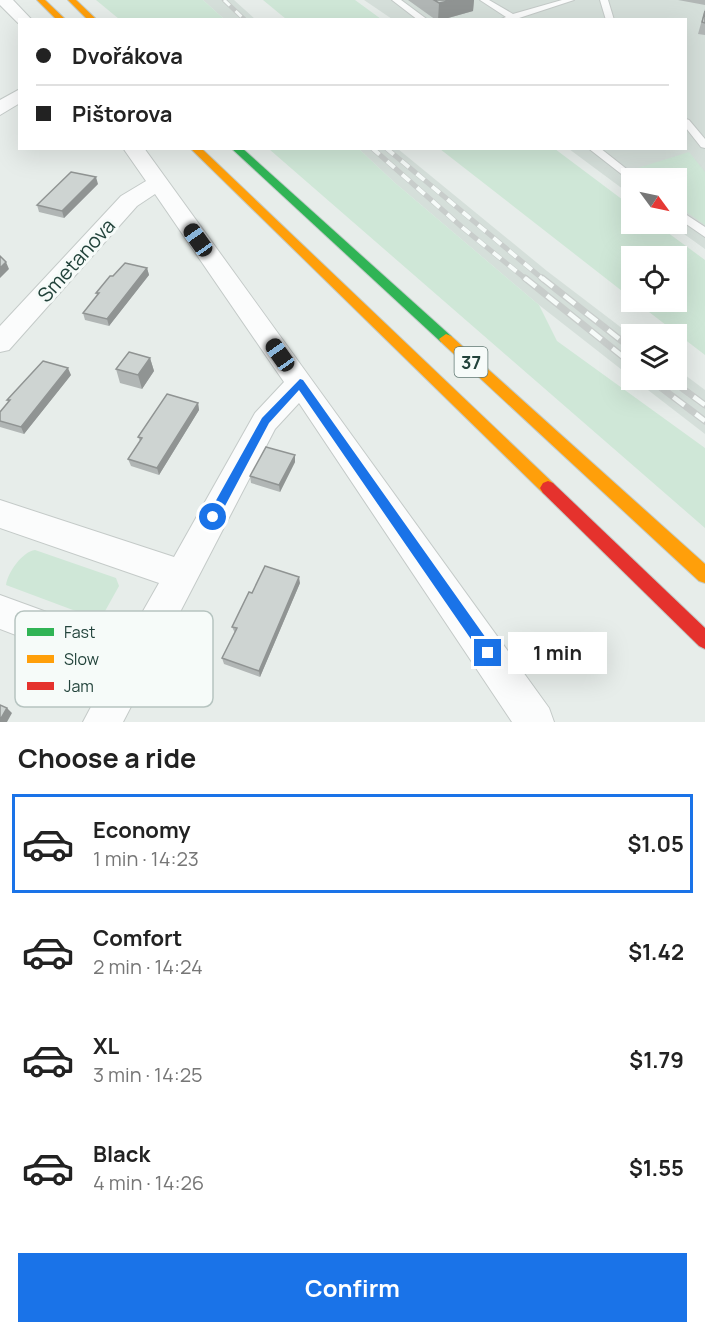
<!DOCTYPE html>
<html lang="en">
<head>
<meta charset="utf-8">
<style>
	:root { --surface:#fff; --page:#f2f2f2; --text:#222; --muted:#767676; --line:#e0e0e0; --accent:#1a73e8 }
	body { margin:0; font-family:Manrope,sans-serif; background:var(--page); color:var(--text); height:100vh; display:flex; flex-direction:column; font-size:22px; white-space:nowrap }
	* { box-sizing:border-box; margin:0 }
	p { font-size:20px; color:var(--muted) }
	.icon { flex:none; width:33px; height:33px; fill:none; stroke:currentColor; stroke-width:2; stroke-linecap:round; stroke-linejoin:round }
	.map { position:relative; height:722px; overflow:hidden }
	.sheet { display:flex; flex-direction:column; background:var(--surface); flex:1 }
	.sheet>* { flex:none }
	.top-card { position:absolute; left:18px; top:18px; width:669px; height:132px; border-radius:0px; box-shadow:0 6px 24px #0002; display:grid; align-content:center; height:132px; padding:0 18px; background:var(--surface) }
	.needle { width:39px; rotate:123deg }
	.controls { position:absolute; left:621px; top:168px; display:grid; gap:12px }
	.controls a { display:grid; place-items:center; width:66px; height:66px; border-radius:0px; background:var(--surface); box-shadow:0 6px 24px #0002; font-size:30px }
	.end { position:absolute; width:27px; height:27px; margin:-14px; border:8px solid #1a73e8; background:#fff; box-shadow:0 0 0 3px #fff }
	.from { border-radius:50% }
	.bubble { position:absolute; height:42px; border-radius:0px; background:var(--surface); box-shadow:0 6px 24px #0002; font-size:20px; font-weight:700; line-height:42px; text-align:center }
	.car { position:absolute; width:18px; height:36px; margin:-18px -9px; border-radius:8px; box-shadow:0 0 4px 2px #0007; background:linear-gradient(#222 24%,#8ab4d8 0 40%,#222 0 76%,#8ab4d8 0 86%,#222 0) }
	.top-card b { display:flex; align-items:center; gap:21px; height:57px; font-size:22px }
	.top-card b+b { border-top:2px solid var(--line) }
	.top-card i { width:15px; height:15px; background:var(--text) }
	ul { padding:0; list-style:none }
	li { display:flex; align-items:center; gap:18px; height:99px; margin:0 12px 9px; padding:0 6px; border:3px solid transparent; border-radius:0px }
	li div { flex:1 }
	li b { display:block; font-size:22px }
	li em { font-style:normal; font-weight:700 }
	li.current { border-color:var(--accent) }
	li>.icon { width:54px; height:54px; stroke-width:1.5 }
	h2 { padding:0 18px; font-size:27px; line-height:72px }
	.action { display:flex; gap:12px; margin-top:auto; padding:12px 18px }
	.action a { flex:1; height:69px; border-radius:0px; background:var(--accent); color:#fff; font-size:24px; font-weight:700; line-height:69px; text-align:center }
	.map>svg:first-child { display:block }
</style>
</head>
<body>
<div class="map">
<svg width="705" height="722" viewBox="0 0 705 722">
	<rect width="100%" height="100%" fill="#e7edea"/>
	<!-- built -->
	<path fill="#d5dfda" d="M203 0H234L255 19H224Z
		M364 0H705V249L670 224H676V178H632L631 195 569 149 686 148V20L392 19Z
		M359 149H398L547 271 631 335V377L539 305 394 182Z
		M677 369 705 390V434L635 380H676Z"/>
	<!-- green -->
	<path fill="#cfe7d7" d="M96 0H203L224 19H119Z
		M263 0H355L381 19H286Z
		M269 149H359L394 182 539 305 557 341 705 448V528Z
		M440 149H555L631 206 632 224H656L705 260V355L636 302H676V256H632L631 298Z
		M689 152 705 172V225L677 205 676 178H638L628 171Z
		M35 550 116 578 119 586 104 613 97 619 6 585C8 572 22 552 35 550Z"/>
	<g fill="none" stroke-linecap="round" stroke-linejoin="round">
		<defs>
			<path id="lane" d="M392 0H401L428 20H418Z
				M480 0H489L513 14 562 0H574L513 20H499L506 17Z
				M600 0H608L614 20H606Z
				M686 119 689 120 705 139V148L701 147 686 128Z
				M588 148H600L638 178 629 180Z
				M676 208 705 227V237L676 217Z"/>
			<path id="street" d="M0 0H13L32 20H20L18 23 0 5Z
				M20 89V103L0 115V100Z
				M123 148H144L549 708 554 722H512L299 403 275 429 123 722H83L110 671 0 629V595L126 641 159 583 0 528V500L174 557 255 413 284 382 155 194 137 206 9 350 0 352V326L121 196 146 181Z"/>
			<path id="fast" d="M231 148H242L451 336 453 339 451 342H441Z"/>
			<path id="slow" d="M37 0H45L66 20H57Z
				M68 0H76L97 20H88Z
				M190 148H201L553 483 556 488 553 493 548 495 543 493Z
				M446 334 451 336 705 564V583L699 581 441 342 439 339Z"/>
			<path id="jam" d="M548 481 553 483 705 628V649L699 646 543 493 540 488 543 483Z"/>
		</defs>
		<!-- lane casing -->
		<use href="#lane" stroke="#c4cac8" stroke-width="2"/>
		<!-- street casing -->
		<use href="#street" stroke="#c4cac8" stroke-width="2"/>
		<!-- fast casing -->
		<use href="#fast" stroke="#c2ccc9" stroke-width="2"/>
		<!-- slow casing -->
		<use href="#slow" stroke="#c2ccc9" stroke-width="2"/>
		<!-- jam casing -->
		<use href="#jam" stroke="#c2ccc9" stroke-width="2"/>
		<!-- lane -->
		<use href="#lane" fill="#fbfcfc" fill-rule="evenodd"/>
		<!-- street -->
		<use href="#street" fill="#fbfcfc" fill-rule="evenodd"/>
		<!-- fast -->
		<use href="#fast" fill="#30b455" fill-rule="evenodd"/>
		<!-- slow -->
		<use href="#slow" fill="#ff9f0a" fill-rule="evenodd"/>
		<!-- jam -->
		<use href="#jam" fill="#e5322d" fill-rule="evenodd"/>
		<defs>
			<path id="rail-far2" d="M224 0 245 20"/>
			<path id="rail-far1" d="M372 148 463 228 527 280
				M386 148 544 280"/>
			<path id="rail" d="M525 278 632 364
				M542 278 632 349
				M651 380 705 421
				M671 380 705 405"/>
		</defs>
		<!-- rail-far2 casing -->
		<use href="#rail-far2" stroke="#c8cdcb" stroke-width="4.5"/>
		<!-- rail-far1 casing -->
		<use href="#rail-far1" stroke="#c8cdcb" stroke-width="5"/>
		<!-- rail casing -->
		<use href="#rail" stroke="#c8cdcb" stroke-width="7"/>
		<!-- rail-far2 -->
		<use href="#rail-far2" stroke="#f6fbf9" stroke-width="3" stroke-dasharray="8" stroke-linecap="butt"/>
		<!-- rail-far1 -->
		<use href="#rail-far1" stroke="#f6fbf9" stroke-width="4" stroke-dasharray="10" stroke-linecap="butt"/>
		<!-- rail -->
		<use href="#rail" stroke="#f6fbf9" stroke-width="4.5" stroke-dasharray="14" stroke-linecap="butt"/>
	</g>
	<!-- wall -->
	<path fill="#b1b6b5" d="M408 0H474L473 11 441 20H436Z
		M678 0H705V5Z
		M705 9V35L698 34Z
		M98 184 64 218 39 212 37 205Z
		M147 268 149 275 109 326 85 320 83 313 97 295 96 293 113 276Z
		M150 358 154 371 142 389 120 383 116 369Z
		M71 375 24 434 0 427V412L8 402 7 400Z
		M198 403 199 410 159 475 131 466 128 459 140 441 138 437Z
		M295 455V462L280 492 251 483 250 476Z
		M300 583 260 677 224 664 222 658 235 633 232 627 252 593Z"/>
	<!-- shaded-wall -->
	<path fill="#909493" d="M453 0H474L473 11 441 20H438L439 3Z
		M96 177 98 184 64 218 62 211Z
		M6 262 9 269 0 278V268Z
		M147 268 149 275 109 326 107 319Z
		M150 358 154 371 142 389 138 375Z
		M68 368 71 375 24 434 21 427Z
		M198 403 199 410 159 475 157 468Z
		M295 455V462L280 492 279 485Z
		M299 577 300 583 260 677 259 671Z
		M7 708 12 713 7 722H0V720Z"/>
	<!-- building -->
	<path fill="#ced4d2" stroke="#909493" stroke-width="1.5" d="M434 0H453L439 3Z
		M705 11V23L702 22Z
		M71 172 96 177 62 211 37 205Z
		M0 256 6 262 0 268Z
		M125 263 147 268 107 319 83 313 99 293H96L110 276H113Z
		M129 352 150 358 138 375 116 369Z
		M43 361 68 368 21 427 0 421V412L10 400H7Z
		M167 394 198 403 157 468 128 459 142 438 138 437Z
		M266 447 295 455 279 485 250 476Z
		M265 566 299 577 259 671 222 658 237 628 232 627 249 592 252 593Z
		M0 705 7 708 0 720Z"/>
	<!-- route -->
	<path fill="#1a73e8" d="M300 379 303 380 493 648V658H484L299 390 269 423 217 521H209V513L262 418Z"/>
	<g text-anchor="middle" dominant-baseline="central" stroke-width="6" stroke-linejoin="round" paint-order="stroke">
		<!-- shield labels -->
		<rect fill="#f6fbf9" stroke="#627a74" stroke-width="1.5" x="454.5" y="347" width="33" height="30" rx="4.5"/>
		<g font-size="18" font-weight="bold" fill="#22433b">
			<text x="471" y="362">37</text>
		</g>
		<!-- street labels -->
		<g font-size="20" fill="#22433b" stroke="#f6fbf9">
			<text transform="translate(76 260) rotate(-48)">Smetanova</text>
		</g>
	</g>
	<!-- legend -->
	<rect x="15" y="611" width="198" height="96" rx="9" fill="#f6fbf9" stroke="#b6c4c0" stroke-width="1.5"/>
	<rect x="27" y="628" width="27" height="8" fill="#30b455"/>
	<rect x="27" y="655" width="27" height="8" fill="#ff9f0a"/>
	<rect x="27" y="682" width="27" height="8" fill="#e5322d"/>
	<g font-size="16" fill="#22433b">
		<text x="64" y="638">Fast</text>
		<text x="64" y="665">Slow</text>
		<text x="64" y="692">Jam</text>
	</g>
</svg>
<div class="controls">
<a><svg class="needle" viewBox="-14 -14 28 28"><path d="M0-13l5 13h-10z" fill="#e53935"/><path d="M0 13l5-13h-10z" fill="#767676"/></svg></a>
<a><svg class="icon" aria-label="locate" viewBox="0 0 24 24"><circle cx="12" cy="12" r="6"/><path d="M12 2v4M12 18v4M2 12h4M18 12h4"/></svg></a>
<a><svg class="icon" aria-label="layers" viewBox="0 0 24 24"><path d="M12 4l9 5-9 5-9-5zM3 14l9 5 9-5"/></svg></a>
</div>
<i class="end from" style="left:213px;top:517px"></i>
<i class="end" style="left:488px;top:653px"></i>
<div class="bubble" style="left:508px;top:632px;width:99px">1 min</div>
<i class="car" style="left:198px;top:240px;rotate:325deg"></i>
<i class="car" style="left:280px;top:355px;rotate:325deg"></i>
<div class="top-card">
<b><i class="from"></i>Dvořákova</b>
<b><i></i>Pištorova</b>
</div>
</div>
<section class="sheet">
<h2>Choose a ride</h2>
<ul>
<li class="current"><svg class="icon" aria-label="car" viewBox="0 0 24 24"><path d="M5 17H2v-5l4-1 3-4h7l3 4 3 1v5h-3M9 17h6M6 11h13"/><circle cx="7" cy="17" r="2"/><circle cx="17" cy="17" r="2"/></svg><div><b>Economy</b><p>1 min · 14:23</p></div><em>$1.05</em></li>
<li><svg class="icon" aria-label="car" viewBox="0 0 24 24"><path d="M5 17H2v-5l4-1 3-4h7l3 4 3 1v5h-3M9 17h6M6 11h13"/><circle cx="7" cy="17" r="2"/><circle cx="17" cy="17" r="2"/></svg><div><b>Comfort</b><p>2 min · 14:24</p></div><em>$1.42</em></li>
<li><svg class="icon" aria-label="car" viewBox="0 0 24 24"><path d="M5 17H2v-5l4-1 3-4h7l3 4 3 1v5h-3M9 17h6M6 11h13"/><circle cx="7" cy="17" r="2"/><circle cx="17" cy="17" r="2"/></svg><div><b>XL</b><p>3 min · 14:25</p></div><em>$1.79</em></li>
<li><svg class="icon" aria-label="car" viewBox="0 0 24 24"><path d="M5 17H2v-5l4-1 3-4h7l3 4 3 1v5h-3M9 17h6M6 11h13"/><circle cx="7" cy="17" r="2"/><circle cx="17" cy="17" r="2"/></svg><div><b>Black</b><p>4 min · 14:26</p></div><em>$1.55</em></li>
</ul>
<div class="action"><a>Confirm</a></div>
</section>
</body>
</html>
